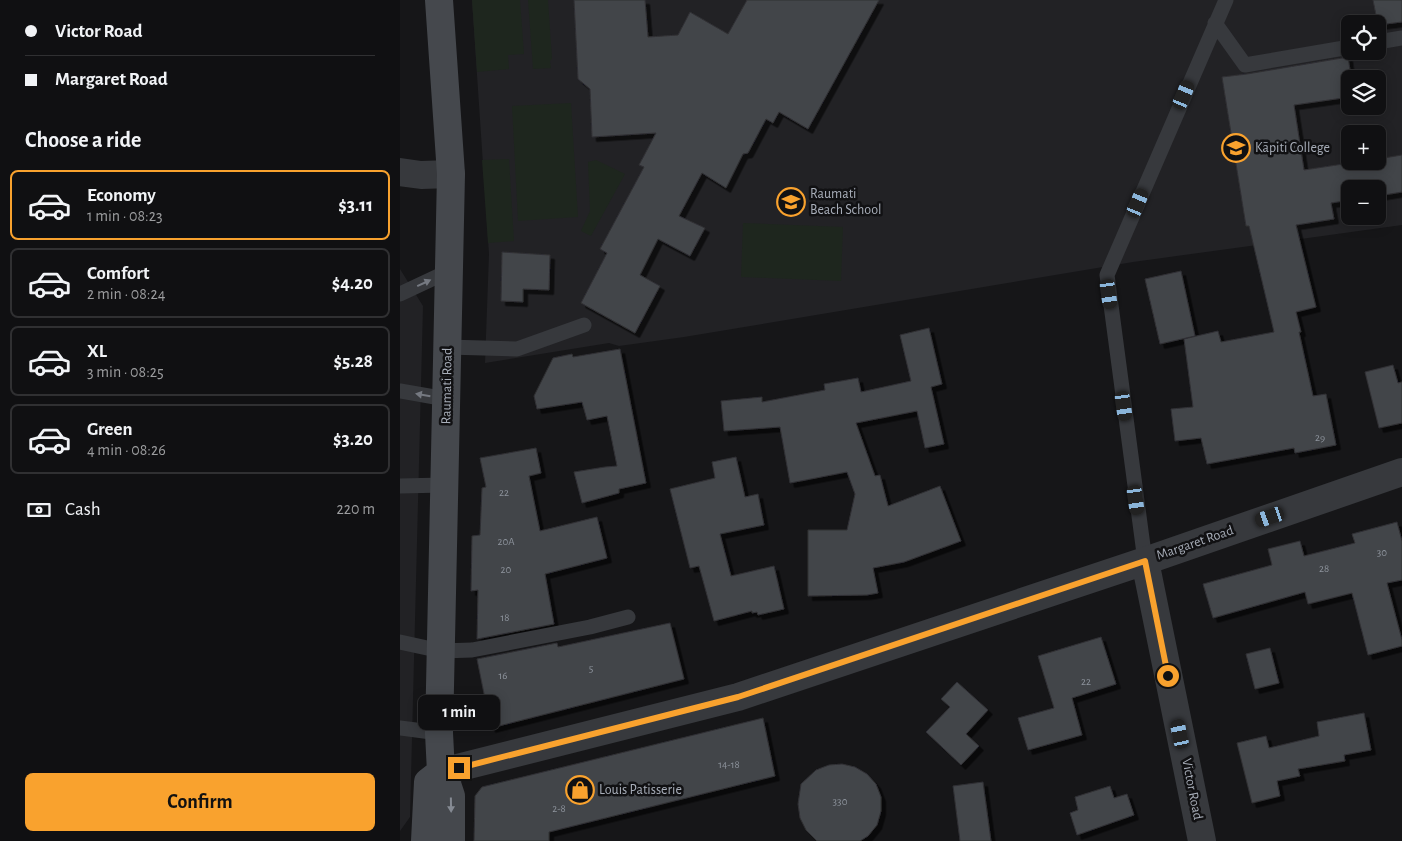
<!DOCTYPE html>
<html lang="en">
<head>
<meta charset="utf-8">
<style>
	:root { --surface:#101012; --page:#19191b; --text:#f1f3f6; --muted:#9c9d9f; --line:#303032; --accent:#f9a22e }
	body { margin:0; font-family:"Alegreya Sans",sans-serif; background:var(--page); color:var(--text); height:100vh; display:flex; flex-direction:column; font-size:19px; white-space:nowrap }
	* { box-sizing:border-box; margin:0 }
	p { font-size:16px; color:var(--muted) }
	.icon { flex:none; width:28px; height:28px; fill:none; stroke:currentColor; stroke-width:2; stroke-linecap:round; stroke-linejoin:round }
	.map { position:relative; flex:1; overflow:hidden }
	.details { display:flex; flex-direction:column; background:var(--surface); width:400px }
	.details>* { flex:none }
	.banner { display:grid; align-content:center; height:110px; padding:0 25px; background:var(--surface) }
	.tools { position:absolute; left:941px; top:15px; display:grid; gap:10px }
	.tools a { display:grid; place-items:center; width:45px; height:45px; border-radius:8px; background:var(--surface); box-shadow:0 2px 12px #0003,0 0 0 1px var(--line); font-size:25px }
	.end { position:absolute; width:22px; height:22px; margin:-11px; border:6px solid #f9a22e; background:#111; box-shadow:0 0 0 2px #111 }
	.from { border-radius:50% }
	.bubble { position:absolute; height:35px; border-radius:8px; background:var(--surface); box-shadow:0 2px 12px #0003,0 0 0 1px var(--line); font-size:16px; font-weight:700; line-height:35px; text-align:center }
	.car { position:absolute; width:15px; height:30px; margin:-15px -8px; border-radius:6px; box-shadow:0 0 4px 1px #0007; background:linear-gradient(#222 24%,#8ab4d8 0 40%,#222 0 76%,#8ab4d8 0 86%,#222 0) }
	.banner b { display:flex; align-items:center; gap:18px; height:48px; font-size:19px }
	.banner b+b { border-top:1px solid var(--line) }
	.banner i { width:12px; height:12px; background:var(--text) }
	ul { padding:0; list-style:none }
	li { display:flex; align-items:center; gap:15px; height:70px; margin:0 10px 8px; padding:0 15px; border:2px solid var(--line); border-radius:8px }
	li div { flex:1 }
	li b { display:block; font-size:19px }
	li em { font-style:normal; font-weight:700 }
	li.selected { border-color:var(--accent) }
	li>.icon { width:45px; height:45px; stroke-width:1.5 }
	h2 { padding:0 25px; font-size:22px; line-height:60px }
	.pay { display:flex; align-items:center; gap:12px; height:55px; padding:0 25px; font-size:19px }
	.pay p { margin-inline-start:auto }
	.primary-button { display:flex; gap:10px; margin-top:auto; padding:10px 25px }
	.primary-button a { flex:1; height:58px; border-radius:8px; background:var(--accent); color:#111; font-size:20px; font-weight:700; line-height:58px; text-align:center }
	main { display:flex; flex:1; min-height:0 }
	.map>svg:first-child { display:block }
</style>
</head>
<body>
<main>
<section class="details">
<div class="banner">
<b><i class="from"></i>Victor Road</b>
<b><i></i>Margaret Road</b>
</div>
<h2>Choose a ride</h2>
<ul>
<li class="selected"><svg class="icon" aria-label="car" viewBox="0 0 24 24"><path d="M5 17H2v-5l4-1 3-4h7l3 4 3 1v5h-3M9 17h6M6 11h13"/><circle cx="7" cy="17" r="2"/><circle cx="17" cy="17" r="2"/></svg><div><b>Economy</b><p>1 min · 08:23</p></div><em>$3.11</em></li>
<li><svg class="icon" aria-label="car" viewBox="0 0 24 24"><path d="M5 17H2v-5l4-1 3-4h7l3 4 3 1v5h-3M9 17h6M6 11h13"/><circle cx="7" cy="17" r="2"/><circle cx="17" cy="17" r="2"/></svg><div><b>Comfort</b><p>2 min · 08:24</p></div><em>$4.20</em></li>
<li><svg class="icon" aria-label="car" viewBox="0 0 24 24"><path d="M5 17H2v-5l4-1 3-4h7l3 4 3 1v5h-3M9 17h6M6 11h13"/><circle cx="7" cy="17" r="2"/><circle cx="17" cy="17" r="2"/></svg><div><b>XL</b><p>3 min · 08:25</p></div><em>$5.28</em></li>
<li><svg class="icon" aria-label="car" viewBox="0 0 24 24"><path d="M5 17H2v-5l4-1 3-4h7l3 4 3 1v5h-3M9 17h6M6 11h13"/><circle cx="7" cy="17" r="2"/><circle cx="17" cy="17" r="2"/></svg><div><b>Green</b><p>4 min · 08:26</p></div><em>$3.20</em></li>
</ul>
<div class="pay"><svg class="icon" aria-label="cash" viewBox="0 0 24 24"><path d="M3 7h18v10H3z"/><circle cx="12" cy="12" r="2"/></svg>Cash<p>220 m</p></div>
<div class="primary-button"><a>Confirm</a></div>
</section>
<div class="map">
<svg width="1002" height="841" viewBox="0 0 1002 841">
	<defs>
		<filter id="shadow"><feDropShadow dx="4.5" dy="4.5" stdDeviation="0" flood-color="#0009"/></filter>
	</defs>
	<rect width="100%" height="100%" fill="#161618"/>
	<!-- built -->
	<path fill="#222225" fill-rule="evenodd" d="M72 0H1002V225L733 262 284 337 219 346 209 343 85 363 89 254ZM950 24H978V51H950ZM950 79H978V106H950ZM950 134H978V161H950ZM950 189H978V216H950Z
		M0 269 23 306 10 817 0 831Z"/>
	<!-- green -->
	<path fill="#1e261e" d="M72 0H120L124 54 108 55 109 69 77 72Z
		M128 0H148L152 59 150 61 151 68 133 69Z
		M171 103 178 217 118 221 112 106Z
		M109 159 114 241 88 243 82 160Z
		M196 160 225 174 191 236 181 231 190 211 188 162Z
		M343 223 443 227 441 281 341 277Z"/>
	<!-- building -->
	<path fill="#424448" stroke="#303034" filter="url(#shadow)" d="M174 0H245L248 37 278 35 290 12 328 34 347 0H479L408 129 379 112 373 123 366 119 348 153 343 154 326 188 302 173 279 216 305 228 290 256 258 239 240 275 260 286 235 333 181 303 207 253 200 249 244 167 239 165 256 133 192 137 190 89 178 79Z
		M973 0H1002V22L978 25Z
		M948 57 950 70V97L894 105 904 170 963 161H978V159L1002 155V192L978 196V189H950V200L931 203 934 219 896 225 916 307 896 312 901 332H899L913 396 926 394 936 445 895 453 894 448 807 464 801 438 775 441 771 409 793 407 784 339 818 331 821 342 874 332 849 226H846L822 77 847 74Z
		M102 252 150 255 149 290 123 289V302L101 301Z
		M781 271 795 336 760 344 745 279Z
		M529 328 542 384 531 387 544 444 525 448 517 411 456 423 475 476 480 475 488 506 540 486 561 541 504 562 473 568 478 593 467 595 408 596V530H447L455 494 447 472 390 483 380 427 324 431 321 401 362 397V402L425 390 424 384 458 378 461 392 511 381 500 335Z
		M220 349 246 483 219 489V493L182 503 174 472 205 467 217 466 207 416 187 420 182 402 137 409 134 396 153 358 172 354 173 357Z
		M993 365 998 383 1002 382V423L979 428 965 372Z
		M136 448 141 473 129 476 140 531 197 517 207 558 145 574 154 624 77 639 78 590 71 591 72 536 80 535 82 488 86 487 80 458Z
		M336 457 345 497 358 494 364 525 320 534 331 576 374 566 384 609 358 615 357 612 352 613V611L314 621 299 566 290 568 270 489 315 478 312 462Z
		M997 522 1002 541V580L987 583 1002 640V646L968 655 952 593 908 604 905 592 813 618 803 584 872 565 868 549 900 541 904 556 955 543 952 534Z
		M270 623 284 679 91 728 77 659 157 643 158 647Z
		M701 637 716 684 672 698 682 735 628 750 618 718 654 708 638 656Z
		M870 648 879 683 855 689 846 654Z
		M557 682 588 710 566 734 579 746 561 765 526 732 550 707 541 699Z
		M964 713 971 750 944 755 945 761 898 769 900 776 877 781 880 796 852 803 837 743 866 736 869 748 919 736 917 722Z
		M363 718 375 776 149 832V841H74L75 796 82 787Z
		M442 764 455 767 467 774 476 784 481 797V811L477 825 468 836 460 841H417L406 830 400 818 398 804 401 784 416 770 429 765Z
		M583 782 591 841H560L553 786Z
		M710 786 714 798 727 794 734 815 677 835 670 813 678 810 675 797Z"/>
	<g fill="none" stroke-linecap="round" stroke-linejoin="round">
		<!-- service -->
		<path stroke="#37393d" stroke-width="15" d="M815 23 845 65 950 47
			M978 42 1002 38
			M0 294 49 271
			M47 347 117 349 184 325
			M0 391 46 399
			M0 486 44 485
			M745 561 707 275 826 0
			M0 642 41 651 72 650 190 627 228 617
			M0 728 39 733"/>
		<!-- minor -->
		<path stroke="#37393d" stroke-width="28" d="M0 172 21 175 51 174
			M745 561 802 841
			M41 772 338 697 745 561 1002 472"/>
		<!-- secondary -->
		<path stroke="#45484d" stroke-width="28" d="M39 0 51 174 39 733 41 772 47 784 51 796V841
			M25 841 28 782 41 772"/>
	</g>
	<!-- one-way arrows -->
	<defs><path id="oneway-solid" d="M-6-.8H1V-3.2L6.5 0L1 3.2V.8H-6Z" transform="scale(1.25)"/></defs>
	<g fill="#757981">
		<use href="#oneway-solid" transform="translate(24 283) rotate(-25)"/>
		<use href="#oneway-solid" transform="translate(23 395) rotate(-170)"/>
	</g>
	<use fill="#858a93" href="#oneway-solid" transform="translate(51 805) rotate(89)"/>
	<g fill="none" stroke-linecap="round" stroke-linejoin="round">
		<!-- route -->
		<path stroke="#f9a22e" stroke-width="6" d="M59 768 338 697 745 561 768 676"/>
	</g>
	<!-- icons -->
	<defs>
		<symbol id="school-ring" viewBox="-11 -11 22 22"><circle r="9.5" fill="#111113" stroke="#f9a22e" stroke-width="1.5"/><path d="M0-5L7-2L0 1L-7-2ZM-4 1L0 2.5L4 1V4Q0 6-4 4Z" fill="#f9a22e"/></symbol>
		<symbol id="shop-ring" viewBox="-11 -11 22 22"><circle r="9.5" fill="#111113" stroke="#f9a22e" stroke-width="1.5"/><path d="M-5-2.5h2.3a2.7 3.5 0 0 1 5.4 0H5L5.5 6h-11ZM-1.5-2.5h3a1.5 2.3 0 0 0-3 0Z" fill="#f9a22e"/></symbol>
	</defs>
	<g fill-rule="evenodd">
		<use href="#school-ring" x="820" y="132" width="32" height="32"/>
		<use href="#school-ring" x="375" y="186" width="32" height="32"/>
		<use href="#shop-ring" x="164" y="774" width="32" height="32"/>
	</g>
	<g text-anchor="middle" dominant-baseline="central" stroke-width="5" stroke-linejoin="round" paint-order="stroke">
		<!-- number labels -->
		<g font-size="11" fill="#8e949d">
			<text x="920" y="437">29</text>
			<text x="104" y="492">22</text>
			<text x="106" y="541">20A</text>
			<text x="982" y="552">30</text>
			<text x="924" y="568">28</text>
			<text x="106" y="569">20</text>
			<text x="105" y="617">18</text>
			<text x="191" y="668">5</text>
			<text x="103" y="675">16</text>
			<text x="686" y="681">22</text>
			<text x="329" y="764">14-18</text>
			<text x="440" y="801">330</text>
			<text x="159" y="808">2-8</text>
		</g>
		<!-- poi labels -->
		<g font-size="14" fill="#a8aeb9" stroke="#111113" text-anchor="start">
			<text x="855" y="148">Kāpiti College</text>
			<text x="410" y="194">Raumati<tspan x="410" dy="16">Beach School</tspan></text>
			<text x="199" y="790">Louis Patisserie</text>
		</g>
		<!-- street labels -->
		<g font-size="14" fill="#a8aeb9" stroke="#111113">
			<text transform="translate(47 386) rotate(-89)">Raumati Road</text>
			<text transform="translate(795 543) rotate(-19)">Margaret Road</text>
			<text transform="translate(792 789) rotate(79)">Victor Road</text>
		</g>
	</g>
</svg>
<div class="tools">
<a><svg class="icon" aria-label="locate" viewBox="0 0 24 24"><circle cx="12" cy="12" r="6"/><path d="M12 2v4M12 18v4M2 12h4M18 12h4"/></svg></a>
<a><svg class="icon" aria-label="layers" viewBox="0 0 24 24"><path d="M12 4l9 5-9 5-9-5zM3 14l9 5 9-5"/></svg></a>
<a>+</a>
<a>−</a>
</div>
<i class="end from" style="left:768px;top:676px"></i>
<i class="end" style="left:59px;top:768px"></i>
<div class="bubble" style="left:18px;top:695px;width:82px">1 min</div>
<i class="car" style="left:784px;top:95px;rotate:23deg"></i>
<i class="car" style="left:738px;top:203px;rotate:23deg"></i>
<i class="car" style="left:709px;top:294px;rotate:172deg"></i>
<i class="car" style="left:724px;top:406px;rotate:172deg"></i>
<i class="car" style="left:736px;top:500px;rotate:172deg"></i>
<i class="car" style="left:870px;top:517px;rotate:251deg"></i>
<i class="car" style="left:780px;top:734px;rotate:348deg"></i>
</div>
</main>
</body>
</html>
